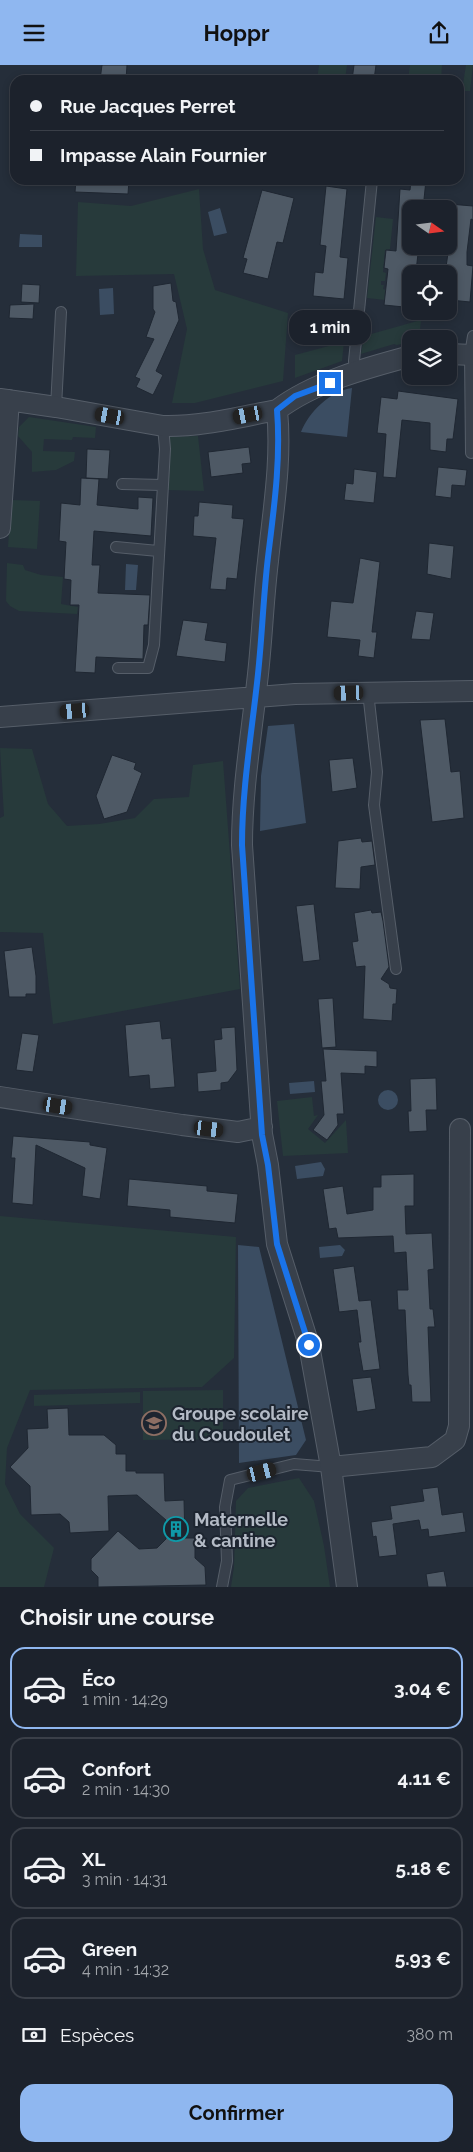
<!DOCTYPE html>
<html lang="fr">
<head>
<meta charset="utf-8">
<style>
	:root { --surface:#1c222c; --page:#252a34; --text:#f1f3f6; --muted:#a0a4a9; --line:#3a3f48; --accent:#8fb7f0 }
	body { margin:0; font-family:Raleway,sans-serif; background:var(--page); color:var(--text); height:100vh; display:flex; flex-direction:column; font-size:19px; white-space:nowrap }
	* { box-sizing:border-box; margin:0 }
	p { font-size:16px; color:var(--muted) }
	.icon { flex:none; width:28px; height:28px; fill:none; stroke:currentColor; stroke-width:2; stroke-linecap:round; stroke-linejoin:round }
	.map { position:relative; height:1522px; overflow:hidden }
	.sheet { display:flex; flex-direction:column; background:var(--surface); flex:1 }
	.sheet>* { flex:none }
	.top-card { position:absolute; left:10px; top:10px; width:454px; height:110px; border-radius:15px; box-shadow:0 2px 8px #0003,0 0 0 1px var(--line); display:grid; align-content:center; height:110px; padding:0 20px; background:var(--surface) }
	.needle { width:32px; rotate:104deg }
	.buttons { position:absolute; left:402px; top:135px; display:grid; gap:10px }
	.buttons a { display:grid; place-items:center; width:55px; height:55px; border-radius:10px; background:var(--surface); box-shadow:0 2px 8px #0003,0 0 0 1px var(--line); font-size:25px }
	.end { position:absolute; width:22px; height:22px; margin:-11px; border:6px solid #1a73e8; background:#fff; box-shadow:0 0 0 2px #fff }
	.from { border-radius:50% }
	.bubble { position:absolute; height:35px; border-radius:15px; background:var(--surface); box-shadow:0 2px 8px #0003,0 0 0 1px var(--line); font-size:16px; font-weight:700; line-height:35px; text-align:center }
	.car { position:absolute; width:15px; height:30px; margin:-15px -8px; border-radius:6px; box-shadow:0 0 4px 1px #0007; background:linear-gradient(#222 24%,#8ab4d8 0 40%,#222 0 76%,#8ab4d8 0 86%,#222 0) }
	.top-card b { display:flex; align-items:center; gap:18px; height:48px; font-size:19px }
	.top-card b+b { border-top:1px solid var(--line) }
	.top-card i { width:12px; height:12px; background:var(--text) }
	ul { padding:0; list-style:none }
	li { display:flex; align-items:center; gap:15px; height:82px; margin:0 10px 8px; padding:0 10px; border:2px solid var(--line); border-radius:15px }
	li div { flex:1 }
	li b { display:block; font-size:19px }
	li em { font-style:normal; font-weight:700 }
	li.active { border-color:var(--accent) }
	li>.icon { width:45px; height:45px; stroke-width:1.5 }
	h2 { padding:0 20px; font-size:22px; line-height:60px }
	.pay { display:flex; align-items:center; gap:12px; height:55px; padding:0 20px; font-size:19px }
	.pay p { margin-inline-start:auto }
	.action { display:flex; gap:10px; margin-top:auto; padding:10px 20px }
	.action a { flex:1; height:58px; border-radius:15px; background:var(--accent); color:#111; font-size:20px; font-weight:700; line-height:58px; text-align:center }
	header { display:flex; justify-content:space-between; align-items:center; height:65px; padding:0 20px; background:var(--accent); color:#111; font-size:22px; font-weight:700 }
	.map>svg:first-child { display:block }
</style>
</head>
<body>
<header><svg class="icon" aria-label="menu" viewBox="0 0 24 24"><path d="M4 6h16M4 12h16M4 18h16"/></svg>Hoppr<svg class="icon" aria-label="share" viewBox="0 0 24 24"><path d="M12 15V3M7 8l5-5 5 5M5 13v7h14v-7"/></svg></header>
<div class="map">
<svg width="473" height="1522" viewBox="0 0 473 1522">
	<rect width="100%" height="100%" fill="#252e3a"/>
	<!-- green -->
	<path fill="#273a3b" d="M319 0H347L345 15H317Z
		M410 0H442L441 15H408Z
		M466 0H473L470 26H464L461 45H459V19H463Z
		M199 124 203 184 215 225 288 248 283 316 195 338H172L187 264 174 209 76 211 78 137 131 141Z
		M376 152 393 154 390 184 385 185 383 207 386 208 385 216H381V220H384L383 224 386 225 385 235 367 233Z
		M421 255 419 274H411V277L397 280 394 279 361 289 364 271Z
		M344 277 342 296 295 313V290Z
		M29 352 96 362 95 373 73 372 72 375 44 374 43 386 75 387 74 396 56 405 32 407V387L18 371 19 362Z
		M198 371 204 426 166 425 169 372Z
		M11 435 40 436 37 484 8 482Z
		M7 498 23 500 25 505 41 510 63 512 61 539 78 542 77 549 19 546 10 541 6 536Z
		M0 683 32 684 48 739 67 761 99 759 135 753 154 734 189 732 193 700 223 696 240 924 53 959 43 868 0 867V753L4 751Z
		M312 1032 314 1051 318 1050 308 1064 325 1078 346 1055 348 1088 283 1091 277 1036Z
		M0 1151 236 1172 234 1293 202 1322 30 1325 7 1383 5 1419 20 1449 54 1483 44 1522H0Z
		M223 1325V1374L143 1375V1326Z
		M140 1327V1338L34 1341V1330Z
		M299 1413 314 1436 324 1481 330 1522H231L234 1502 236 1436 248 1423Z"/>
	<!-- water -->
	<path fill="#3b4d62" d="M220 143 227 168 214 171 208 147Z
		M20 169 42 170V182H19Z
		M113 223 114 249 100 250 99 224Z
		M352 323 347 372 301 367C309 347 330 326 352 323Z
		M126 499 138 500 136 525H125Z
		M294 659 306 758 260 766 261 711 268 661Z
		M314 1016 315 1027 290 1029 289 1018Z
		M378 1035a10 10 0 1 1 20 0a10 10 0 1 1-20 0Z
		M321 1097 325 1104 323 1111 297 1114 295 1101Z
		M238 1180 259 1182 306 1375 296 1390 239 1398Z
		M340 1180 345 1185 342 1191 320 1193 319 1182Z"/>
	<!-- building -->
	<path fill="#4e5965" stroke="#1f2732" d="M102 0H127L126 15H100Z
		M354 0H376L374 15H352Z
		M76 115H129L128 129 75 127Z
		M411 115H426L423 144 411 143V188L418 189 416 206H411V229H405L404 242 384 240 388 204 384 203 386 185 396 186 400 124 410 125Z
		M326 121 347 124 340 192 348 193 344 234 313 231 315 207 323 208 326 181 320 180Z
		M262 125 294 133 283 178 277 177 268 214 243 208 247 194 243 193Z
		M449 139 473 141V155L471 154 467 187V200L473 201 470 237 450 235 451 219H449V209H445L449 181Z
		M171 218 173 236 176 237 179 255 156 306 163 310 153 330 136 322 140 314 135 312 154 274 146 272 155 247 153 244V221Z
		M22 219 40 220 39 238 21 237Z
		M34 239 33 254 9 253 10 240Z
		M331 256 347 258 345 271 329 269Z
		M398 326 458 334 453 374H447L446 387 430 385V358L402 355 396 413 383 412 386 369 377 368 381 332 397 334Z
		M249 382 251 398 242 399 243 408 211 412 208 387Z
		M87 384 110 385 108 414 86 413Z
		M438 402 467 405 465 421 452 420 451 433 435 431Z
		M354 404 377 407 374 438 344 435 346 418 353 419Z
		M81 413 99 414 97 440 138 444V432L153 433 151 471 94 466 92 500H100L98 528 150 530 148 560H144L143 594 96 592 95 608 75 607 79 540H70L71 515 64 514 66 477 59 476 61 438 80 440Z
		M199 437 233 440 232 453 244 454 237 514 227 513 226 525 210 524 216 473 193 471 194 451H198Z
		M429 478 454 481 451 514 427 509Z
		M360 493 380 497 372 567H377L374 593 358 591 360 575 327 572 331 536 353 538Z
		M416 546 434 548 430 575 411 574Z
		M183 555 208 558 205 575 227 578 225 597 176 591Z
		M445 654 451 707 460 706 464 753 432 757 420 655Z
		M112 690 136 698 134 704 142 708 127 747 104 754 96 731Z
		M353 693 357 723 332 727 329 695Z
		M361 773 362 777 372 776 375 800 361 802 360 824 335 823 338 776Z
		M314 839 320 895 303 897 296 841Z
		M371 845 372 848 381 847 383 856 389 902 381 914 389 919 390 923 397 924 396 939H393L392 956 363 954 365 901 356 902 352 877 358 876 354 848Z
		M32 882 36 911V929H26V932H9L4 886Z
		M333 933 336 982 322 983 318 934Z
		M160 956 162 974 171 973 175 1022 150 1024 149 1010 129 1012 125 960Z
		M235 962 237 1005 228 1017 221 1018V1025L198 1027 197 1008 216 1006 214 975 222 974 221 963Z
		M22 968 39 970 33 1007 16 1005Z
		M323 984 377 986V1002L365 1001V1009L341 1008 344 1049H337L338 1060 327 1075 313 1065 324 1050 321 1016H326Z
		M436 1013 437 1045H426L427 1066 409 1067 408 1046H411L410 1014Z
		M13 1071 90 1077V1080L107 1083 100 1134 82 1131 85 1103 36 1080 33 1140 12 1138 15 1093H11Z
		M414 1109V1141H405L406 1169 432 1168 434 1204 428 1205 430 1244H433L435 1262H428L431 1337H412L411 1320H409L408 1310 405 1245H398L397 1225H408L406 1187 394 1188 393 1171 338 1173 336 1163 329 1164 323 1124 343 1121 347 1149 373 1145V1122H381V1110Z
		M129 1114 207 1121V1126L238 1129 235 1158 170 1152V1145L127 1141Z
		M354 1201 359 1236 371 1235 380 1304 363 1306 358 1277H361L357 1245 339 1247 333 1204Z
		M371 1312 376 1344 357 1347 352 1314Z
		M68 1343 69 1370H104L116 1380V1389H126V1406H136V1408H164L165 1436 184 1435 185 1473H195V1493L205 1502 206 1520 98 1522V1512L91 1505V1494L118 1466 139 1484 157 1483 166 1474V1455L137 1430 108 1431 109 1466 70 1468 69 1457 60 1449 31 1450 30 1421 10 1402 28 1383 27 1364 48 1363 47 1344Z
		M438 1422 442 1450 463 1447 466 1467 429 1472 428 1464 421 1465 419 1455 393 1459 397 1490 379 1492 376 1471 373 1472 371 1457 392 1454 390 1441 424 1436 422 1424Z
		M444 1506 447 1522H428L426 1509Z"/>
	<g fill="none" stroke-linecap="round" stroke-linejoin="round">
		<defs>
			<path id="service" d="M355 309 354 296 372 115
				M56 342 61 247
				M471 388 470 290 473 271
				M122 419 162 420
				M116 482 158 486
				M118 603H148L154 580 165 384 163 361
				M368 627 377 707 374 740 396 904
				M222 1522 227 1496 225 1442 230 1415 294 1399 331 1402"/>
			<path id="minor" d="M449 289 473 290
				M0 334 56 342 163 361C202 362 239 352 277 345 282 395 273 446 268 496 263 537 262 577 257 618 251 672 242 726 242 780L262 1069 268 1100 277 1179 309 1280 331 1402 347 1522
				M277 345C314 317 366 303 411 291
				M0 463 9 335
				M0 652 295 629 473 626
				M0 1032 182 1060 238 1067 262 1062
				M331 1402 432 1392 455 1375 459 1361 460 1064"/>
		</defs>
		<!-- service casing -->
		<use href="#service" stroke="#565e69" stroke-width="12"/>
		<!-- minor casing -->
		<use href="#minor" stroke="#565e69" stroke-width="22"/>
		<!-- service -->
		<use href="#service" stroke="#38404b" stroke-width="10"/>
		<!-- minor -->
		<use href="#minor" stroke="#38404b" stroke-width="20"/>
	</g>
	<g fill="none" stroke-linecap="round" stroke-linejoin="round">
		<!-- route -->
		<path stroke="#1a73e8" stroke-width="6" d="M309 1280 277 1179 268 1100 262 1070 242 780C242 726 251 672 257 618 262 576 263 534 268 492 274 443 281 394 277 345L295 331 330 318"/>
	</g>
	<!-- icons -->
	<defs>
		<symbol id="school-ring" viewBox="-11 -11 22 22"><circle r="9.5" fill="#1d2530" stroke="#8d6e63" stroke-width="1.5"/><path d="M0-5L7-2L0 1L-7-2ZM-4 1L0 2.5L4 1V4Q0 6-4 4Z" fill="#8d6e63"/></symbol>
		<symbol id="building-ring" viewBox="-11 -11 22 22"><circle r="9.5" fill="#1d2530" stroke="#0f9aa8" stroke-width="1.5"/><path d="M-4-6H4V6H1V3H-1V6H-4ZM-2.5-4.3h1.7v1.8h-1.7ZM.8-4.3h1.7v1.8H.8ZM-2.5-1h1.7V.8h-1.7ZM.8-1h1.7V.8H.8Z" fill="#0f9aa8"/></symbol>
	</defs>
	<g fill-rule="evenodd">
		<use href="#school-ring" x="140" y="1344" width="28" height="28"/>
		<use href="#building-ring" x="162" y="1450" width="28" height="28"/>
	</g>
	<g text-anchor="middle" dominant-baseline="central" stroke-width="4" stroke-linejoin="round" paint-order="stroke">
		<!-- poi labels -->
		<g font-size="18" font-weight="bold" fill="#b4bbc6" stroke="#1d2530" text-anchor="start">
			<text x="172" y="1348">Groupe scolaire<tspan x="172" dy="21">du Coudoulet</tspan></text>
			<text x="194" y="1454">Maternelle<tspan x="194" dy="21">&amp; cantine</tspan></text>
		</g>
	</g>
</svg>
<div class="buttons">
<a><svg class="needle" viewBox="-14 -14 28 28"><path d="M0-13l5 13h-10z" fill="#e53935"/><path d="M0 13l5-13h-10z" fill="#a0a4a9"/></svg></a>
<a><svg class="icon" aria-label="locate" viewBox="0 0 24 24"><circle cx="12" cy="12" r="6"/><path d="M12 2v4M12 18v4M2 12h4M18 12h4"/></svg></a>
<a><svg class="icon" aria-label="layers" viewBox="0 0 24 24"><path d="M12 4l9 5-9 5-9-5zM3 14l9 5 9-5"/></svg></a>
</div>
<i class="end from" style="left:309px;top:1280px"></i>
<i class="end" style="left:330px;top:318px"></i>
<div class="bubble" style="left:289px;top:245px;width:82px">1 min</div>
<i class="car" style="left:248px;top:350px;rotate:259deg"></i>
<i class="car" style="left:110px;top:351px;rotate:280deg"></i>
<i class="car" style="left:349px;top:628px;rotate:268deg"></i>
<i class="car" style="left:75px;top:646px;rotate:265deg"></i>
<i class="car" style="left:58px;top:1041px;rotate:99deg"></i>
<i class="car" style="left:209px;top:1064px;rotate:97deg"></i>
<i class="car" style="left:262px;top:1407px;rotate:76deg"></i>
<div class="top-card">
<b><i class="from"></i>Rue Jacques Perret</b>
<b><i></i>Impasse Alain Fournier</b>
</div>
</div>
<section class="sheet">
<h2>Choisir une course</h2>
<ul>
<li class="active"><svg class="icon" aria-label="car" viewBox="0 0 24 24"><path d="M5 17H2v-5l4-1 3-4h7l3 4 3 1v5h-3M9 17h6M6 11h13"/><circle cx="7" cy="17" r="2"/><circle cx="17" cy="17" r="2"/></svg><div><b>Éco</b><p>1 min · 14:29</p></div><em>3.04 €</em></li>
<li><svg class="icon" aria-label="car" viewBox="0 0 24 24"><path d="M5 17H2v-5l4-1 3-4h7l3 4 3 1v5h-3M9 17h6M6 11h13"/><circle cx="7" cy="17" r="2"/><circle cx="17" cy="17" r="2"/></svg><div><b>Confort</b><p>2 min · 14:30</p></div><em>4.11 €</em></li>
<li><svg class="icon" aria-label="car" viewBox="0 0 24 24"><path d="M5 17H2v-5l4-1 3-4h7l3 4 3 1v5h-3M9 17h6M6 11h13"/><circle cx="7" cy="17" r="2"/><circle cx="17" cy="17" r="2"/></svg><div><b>XL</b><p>3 min · 14:31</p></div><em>5.18 €</em></li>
<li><svg class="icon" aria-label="car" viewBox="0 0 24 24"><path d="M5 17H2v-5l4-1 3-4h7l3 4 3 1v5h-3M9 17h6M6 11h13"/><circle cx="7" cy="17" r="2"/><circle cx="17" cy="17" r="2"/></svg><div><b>Green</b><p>4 min · 14:32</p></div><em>5.93 €</em></li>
</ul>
<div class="pay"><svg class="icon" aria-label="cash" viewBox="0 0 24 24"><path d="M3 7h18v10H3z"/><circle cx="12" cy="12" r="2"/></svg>Espèces<p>380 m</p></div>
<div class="action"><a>Confirmer</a></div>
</section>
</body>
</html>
